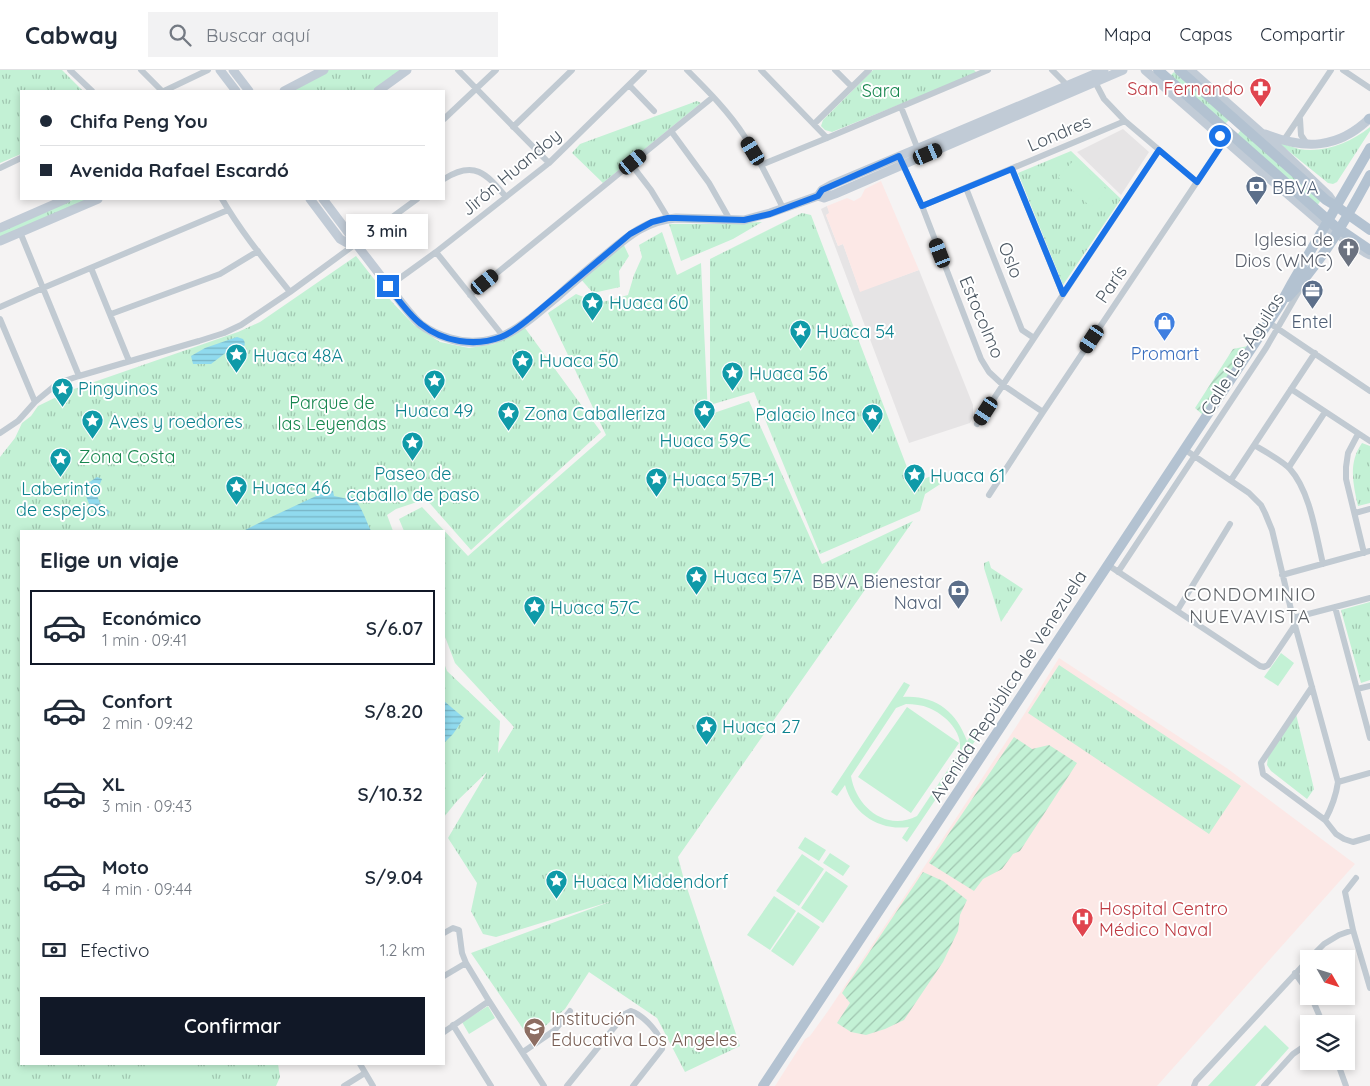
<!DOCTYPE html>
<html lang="es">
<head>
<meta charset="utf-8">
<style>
	:root { --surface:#fff; --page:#f2f2f3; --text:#1f2937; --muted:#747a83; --line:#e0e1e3; --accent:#111827 }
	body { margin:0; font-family:Quicksand,sans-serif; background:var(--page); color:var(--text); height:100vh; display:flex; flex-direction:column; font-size:19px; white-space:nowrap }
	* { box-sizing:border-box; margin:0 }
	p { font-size:16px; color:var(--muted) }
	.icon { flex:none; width:28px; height:28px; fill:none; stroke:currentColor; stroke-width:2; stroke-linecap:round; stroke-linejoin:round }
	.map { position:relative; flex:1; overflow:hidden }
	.panel { position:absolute; left:20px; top:460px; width:425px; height:535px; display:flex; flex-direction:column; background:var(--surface); border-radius:0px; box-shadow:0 2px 8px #0003 }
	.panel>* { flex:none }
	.hud { position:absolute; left:20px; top:20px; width:425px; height:110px; border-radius:0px; box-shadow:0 2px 8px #0003; display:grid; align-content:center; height:110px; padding:0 20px; background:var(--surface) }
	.needle { width:32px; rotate:129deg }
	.controls { position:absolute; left:1300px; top:880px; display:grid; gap:10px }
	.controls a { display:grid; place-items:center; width:55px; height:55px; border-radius:0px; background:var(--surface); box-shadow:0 2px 8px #0003; font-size:25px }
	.end { position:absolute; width:22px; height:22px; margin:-11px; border:6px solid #1a73e8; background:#fff; box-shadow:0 0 0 2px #fff }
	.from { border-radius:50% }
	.bubble { position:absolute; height:35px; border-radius:0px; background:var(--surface); box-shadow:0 2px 8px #0003; font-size:16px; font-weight:600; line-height:35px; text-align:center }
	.car { position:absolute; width:15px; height:30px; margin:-15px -8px; border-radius:6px; box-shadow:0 0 4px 1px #0007; background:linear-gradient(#222 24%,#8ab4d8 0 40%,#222 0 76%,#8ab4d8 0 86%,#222 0) }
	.hud b { display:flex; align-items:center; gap:18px; height:48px; font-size:19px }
	.hud b+b { border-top:1px solid var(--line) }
	.hud i { width:12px; height:12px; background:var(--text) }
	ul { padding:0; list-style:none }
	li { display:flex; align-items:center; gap:15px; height:75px; margin:0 10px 8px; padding:0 10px; border:2px solid transparent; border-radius:0px }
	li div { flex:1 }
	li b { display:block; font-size:19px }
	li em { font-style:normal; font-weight:600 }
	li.current { border-color:var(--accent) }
	li>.icon { width:45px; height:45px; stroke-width:1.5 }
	h2 { padding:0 20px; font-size:22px; line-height:60px }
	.pay { display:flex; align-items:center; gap:12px; height:55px; padding:0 20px; font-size:19px }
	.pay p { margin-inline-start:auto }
	.primary-button { display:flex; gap:10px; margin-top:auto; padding:10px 20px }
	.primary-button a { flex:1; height:58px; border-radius:0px; background:var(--accent); color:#fff; font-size:20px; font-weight:600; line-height:58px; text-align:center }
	header { display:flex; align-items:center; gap:30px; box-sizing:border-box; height:70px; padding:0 25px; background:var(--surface); border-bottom:1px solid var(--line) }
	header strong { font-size:24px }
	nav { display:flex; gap:28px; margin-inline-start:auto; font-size:18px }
	.search { width:350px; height:45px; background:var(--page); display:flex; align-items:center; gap:12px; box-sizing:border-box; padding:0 18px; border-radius:0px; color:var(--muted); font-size:19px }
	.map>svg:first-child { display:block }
</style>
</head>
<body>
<header>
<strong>Cabway</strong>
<div class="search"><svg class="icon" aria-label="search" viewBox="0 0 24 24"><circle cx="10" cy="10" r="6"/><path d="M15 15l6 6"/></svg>Buscar aquí</div>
<nav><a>Mapa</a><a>Capas</a><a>Compartir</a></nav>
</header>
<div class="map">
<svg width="1370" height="1016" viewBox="0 0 1370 1016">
	<defs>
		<pattern id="grass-tufts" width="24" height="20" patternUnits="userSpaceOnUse" patternTransform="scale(1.25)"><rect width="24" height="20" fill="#c3f1d5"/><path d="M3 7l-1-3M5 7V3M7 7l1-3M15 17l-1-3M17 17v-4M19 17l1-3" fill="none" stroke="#a0c6b0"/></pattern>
		<pattern id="garden-furrows" width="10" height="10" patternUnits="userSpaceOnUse" patternTransform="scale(1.25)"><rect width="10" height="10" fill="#c3f1d5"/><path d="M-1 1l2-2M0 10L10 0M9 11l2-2" fill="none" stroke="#a0c6b0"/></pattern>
		<pattern id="water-rules" width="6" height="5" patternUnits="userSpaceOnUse" patternTransform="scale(1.25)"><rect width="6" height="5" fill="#90daee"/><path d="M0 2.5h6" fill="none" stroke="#78b4c4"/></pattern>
	</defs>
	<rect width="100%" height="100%" fill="#f5f3f3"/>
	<!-- education -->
	<path fill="#e6e4e5" d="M1123 59 1149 82 1121 125 1077 82Z
		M827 136 830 143 826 145 838 176 843 174 860 221 919 200 973 335V347L970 353 909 373 821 139Z"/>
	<!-- medical -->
	<path fill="#fce8e6" d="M881 111 919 200 860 222 843 174 838 176 826 145 829 143 827 136 847 128 854 131 861 127 865 119Z
		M1059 588 1228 699 1355 794 1157 1016H775L805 969 810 966 828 941 926 794 1023 646Z"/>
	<!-- grass -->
	<path fill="url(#grass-tufts)" d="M0 0H62L83 21H21V84L0 93Z
		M328 0H402L372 21H289Z
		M873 0H974L977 3 832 62 825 60 821 56 823 50Z
		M1174 2 1229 50 1225 54 1170 6Z
		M697 31 701 33 603 113 572 83 580 74Z
		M1370 57V61L1337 112 1333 114 1328 113 1276 71C1284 74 1292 77 1299 79 1325 83 1350 73 1370 57Z
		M1241 60 1321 130 1317 136 1237 65Z
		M1071 81 1121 129 1063 215 1018 103Z
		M75 129H89L0 169V161Z
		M802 143 811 145 913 413 942 402 945 411 925 424 920 441 820 484 754 322 710 335V189Z
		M762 152 733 169 681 191 669 154H720Z
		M662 162 677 205 701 193 708 345 749 331 822 494 913 451 678 787 683 806 740 976 685 1002 657 948 589 902 565 939 530 969 471 883 612 831 496 867 483 864 471 841 477 813 448 768 487 702 457 731 444 747V593L447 601 500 651 498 683 514 657 455 593 444 564V461H404L399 449 422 437 468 486 606 365 548 243 576 224 599 233 628 225 634 205 642 187 639 175Z
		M622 171 629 186 619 201 620 217 593 223 579 207Z
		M356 186 392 232 414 255 440 272 469 278 494 274 525 258 601 362 471 480 426 429 396 439 387 445 393 461H21V994H278L280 1007 276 1016H0V387L15 368 22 353 31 346 38 336 71 320 238 262 260 252Z
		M1362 373 1370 376V433L1358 436C1353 414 1348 393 1362 373Z
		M989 491 991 498 1023 519 1001 552 984 498V493Z
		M1370 532V610L1361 613 1341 540Z
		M1059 595 1241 716 1209 764 1028 643Z
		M1296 644 1314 719 1307 729 1271 701 1267 695 1268 687Z"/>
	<!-- garden -->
	<path fill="url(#garden-furrows)" d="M1248 276 1203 345 1195 338 1233 279Z
		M1014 667 1032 679 1049 675 1077 693 1020 781 1013 784 1002 799 983 809 974 821 929 793Z
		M923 802 943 811 967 830 960 845 958 861 943 892 904 950 885 959 866 965 851 962 837 953 850 933 842 923Z"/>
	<!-- pitch -->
	<path fill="#c3f1d5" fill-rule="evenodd" d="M1074 90 1107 120 1091 137 1058 107Z
		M1281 583 1294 593 1278 616 1264 607Z
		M904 612 910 615 903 627C935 625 956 641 967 671L976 659 981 662 907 772 902 768 909 757C879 761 853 744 845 715L837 726 831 722ZM906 634C914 634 922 635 929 638 946 645 965 664 959 683L917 746C886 762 856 737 851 706L896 638Z
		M907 637 959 673 911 743 858 707Z
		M805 767 826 780 819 791 798 778Z
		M830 783 850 796 843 806 823 793Z
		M802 784 824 799 799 836 776 821Z
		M826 801 848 816 823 853 801 838Z
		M774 826 796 841 770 880 747 865Z
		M798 842 820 857 793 896 771 881Z
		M488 936 495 948 469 964 462 952Z
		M1265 955 1289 978 1255 1016H1208Z
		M150 994H190L207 1016H153L141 1000Z"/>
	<!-- water -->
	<path fill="url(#water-rules)" d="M237 267 243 269C246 273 245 276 242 279L228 281 211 294H193L191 286 205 278Z
		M97 407 102 409 96 423 100 433 110 442 105 447 96 445V437L89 434 86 426 89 425V422L91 420 88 413Z
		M329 420 333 421 334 426 348 429 350 425C361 433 365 449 371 461H243L269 448Z
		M444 631 464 648 453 664 444 673Z"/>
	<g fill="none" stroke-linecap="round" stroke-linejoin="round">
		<!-- street -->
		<path stroke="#c1cad2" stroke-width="6" d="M70 0 92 21
			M141 0 162 21
			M458 0 549 93
			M687 0C708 21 729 42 745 67 759 89 771 114 783 138
			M761 0 827 68
			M835 0 852 17
			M1052 0 1069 17
			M1343 0 1370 18
			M1094 10 1104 29 1125 51 1197 112
			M629 15 654 41
			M164 21 208 0
			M901 37 919 82
			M444 49 496 0
			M1300 49 1301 65 1307 74
			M814 54 869 0
			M513 57 572 0
			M671 61 709 113 730 150
			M1284 70 1331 0
			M899 86 922 136 981 289 989 302 1003 315 1043 342
			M631 94 651 120 668 148
			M761 95 827 68 988 0
			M0 98 21 88
			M1012 99 1063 224
			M444 109C474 90 486 103 506 127
			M966 118 1022 260 1034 268
			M222 129C241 162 266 192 290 222
			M922 136 1125 51
			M20 162 79 306
			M436 182 503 266
			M91 198 129 291
			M389 216 436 182 549 93 644 0
			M470 225 713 27
			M0 237 43 218 228 140
			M111 244 220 204 258 181
			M0 249 35 332
			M1268 252 1370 321
			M1291 319 1370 371
			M977 354 1159 80
			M0 363 18 351 35 332 58 313 79 306 199 271 224 263 241 255 290 222 417 129
			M1358 364 1348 383 1346 397V409L1364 483
			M1254 375C1264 381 1283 391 1290 399 1310 421 1316 465 1323 494
			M1184 379 1249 423 1261 435 1265 443 1272 460 1293 548 1338 712C1336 726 1332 737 1325 750
			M1289 397 1325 342
			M1231 410 1315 283
			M989 425 1043 342 1225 70
			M1355 443 1370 439
			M1108 495 1260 596 1264 597 1268 595 1295 555
			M1118 502 1266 278 1302 216
			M1282 505 1370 481
			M1335 537 1370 668
			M1177 541 1230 454
			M1293 548 1370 528
			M1312 617 1267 684 1261 693 1263 704 1325 750 1336 764 1344 769 1353 772 1370 767
			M1357 619 1370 616
			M1338 712 1370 703
			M1356 808 1345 822 1353 860 1370 918
			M444 863 453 858 459 860 462 883 466 893 489 931 544 1016
			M1309 889 1324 874 1339 865 1353 860
			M1295 903 1309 923
			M444 906 466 893
			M1311 926 1323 954
			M453 955 491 1016
			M444 962 489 931
			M523 982 555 960 570 941
			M1337 991 1346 1016
			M360 994 373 1016
			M344 1016 365 1003
			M567 1016 625 944 631 941C643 945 664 966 662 979L633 1016
			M1194 1016 1196 1011 1309 889
			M1264 1016 1293 984 1309 973"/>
		<!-- secondary -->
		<path stroke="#c1cbd6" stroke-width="9" d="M220 0 236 21
			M233 0 249 21
			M1145 0 1258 99 1325 156 1366 183 1370 185
			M1185 6 1190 0 1283 82 1329 126 1336 136
			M284 21 324 0
			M378 21 407 0
			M1265 64C1305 80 1338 79 1370 48
			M818 126 824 128 835 124 1123 0
			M818 126 822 120 831 115 1104 0
			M310 129 340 169 349 174H356
			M323 129 353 169 356 174C368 189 379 204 391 219 400 231 409 244 420 254 429 261 440 266 451 269 467 274 487 273 503 266 523 257 541 240 558 226 574 211 590 198 607 184 628 166 647 150 676 148L744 150 770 143 818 126
			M0 158 66 129
			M0 171 98 129"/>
		<!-- primary -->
		<path stroke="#b3c2d1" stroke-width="10" d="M1158 0 1318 141 1336 157 1370 180
			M1179 0 1326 130 1336 136 1370 160
			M1369 49H1370
			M1288 227C1322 192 1347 148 1370 105
			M763 1016 1280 235 1292 213 1370 78"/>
	</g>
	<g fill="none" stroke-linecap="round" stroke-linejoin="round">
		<!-- route -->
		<path stroke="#1a73e8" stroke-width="6" d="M388 216C398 229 408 244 421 254 443 272 475 277 501 267 512 263 521 255 530 248L630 164 652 152 668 148H676L744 150 770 144 818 126 822 120 899 86 922 136 1012 99 1063 224 1159 80 1197 112 1225 70 1220 66"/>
	</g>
	<!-- icons -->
	<defs>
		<symbol id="pharmacy-pin" viewBox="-11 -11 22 30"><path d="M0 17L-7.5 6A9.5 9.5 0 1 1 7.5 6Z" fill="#e0444e" stroke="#fff"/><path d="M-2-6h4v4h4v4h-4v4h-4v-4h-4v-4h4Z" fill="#fff"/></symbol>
		<symbol id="bank-pin" viewBox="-11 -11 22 30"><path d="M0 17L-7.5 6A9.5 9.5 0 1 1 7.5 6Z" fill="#5c6f8a" stroke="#fff"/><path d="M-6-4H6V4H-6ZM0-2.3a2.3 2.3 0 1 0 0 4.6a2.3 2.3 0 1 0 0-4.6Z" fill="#fff"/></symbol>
		<symbol id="church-pin" viewBox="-11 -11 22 30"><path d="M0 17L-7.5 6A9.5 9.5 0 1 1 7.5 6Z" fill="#6b7280" stroke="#fff"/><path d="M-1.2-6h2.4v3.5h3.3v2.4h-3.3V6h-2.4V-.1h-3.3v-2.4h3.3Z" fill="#fff"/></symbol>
		<symbol id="office-pin" viewBox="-11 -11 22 30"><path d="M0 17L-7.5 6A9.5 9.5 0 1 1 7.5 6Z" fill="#5c6f8a" stroke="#fff"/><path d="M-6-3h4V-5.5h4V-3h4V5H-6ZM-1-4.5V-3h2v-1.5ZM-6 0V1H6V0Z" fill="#fff"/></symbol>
		<symbol id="sight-pin" viewBox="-11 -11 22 30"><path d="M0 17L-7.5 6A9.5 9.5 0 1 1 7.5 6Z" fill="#0f9aa8" stroke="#fff"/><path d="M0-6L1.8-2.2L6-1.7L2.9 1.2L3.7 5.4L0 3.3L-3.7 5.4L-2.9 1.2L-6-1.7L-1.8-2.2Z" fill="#fff"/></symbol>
		<symbol id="shop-pin" viewBox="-11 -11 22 30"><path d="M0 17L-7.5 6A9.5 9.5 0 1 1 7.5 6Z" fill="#3f7fe0" stroke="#fff"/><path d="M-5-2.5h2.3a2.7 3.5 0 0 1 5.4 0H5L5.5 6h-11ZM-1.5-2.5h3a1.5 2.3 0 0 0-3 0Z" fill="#fff"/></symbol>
		<symbol id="hospital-pin" viewBox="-11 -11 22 30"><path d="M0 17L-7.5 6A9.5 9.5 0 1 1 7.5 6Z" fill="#e0444e" stroke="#fff"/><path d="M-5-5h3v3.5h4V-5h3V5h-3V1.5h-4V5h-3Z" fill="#fff"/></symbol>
		<symbol id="school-pin" viewBox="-11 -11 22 30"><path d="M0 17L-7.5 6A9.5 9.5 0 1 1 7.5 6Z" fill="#8d6e63" stroke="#fff"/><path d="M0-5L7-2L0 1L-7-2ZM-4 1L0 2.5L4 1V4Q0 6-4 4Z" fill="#fff"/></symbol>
	</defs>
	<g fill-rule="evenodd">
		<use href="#pharmacy-pin" x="1248" y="6" width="25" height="34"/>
		<use href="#bank-pin" x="1244" y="104" width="25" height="34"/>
		<use href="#church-pin" x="1336" y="166" width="25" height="34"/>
		<use href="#office-pin" x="1300" y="208" width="25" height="34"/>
		<use href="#sight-pin" x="580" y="220" width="25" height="34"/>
		<use href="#shop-pin" x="1152" y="240" width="25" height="34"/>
		<use href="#sight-pin" x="788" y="248" width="25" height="34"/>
		<use href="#sight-pin" x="224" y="272" width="25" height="34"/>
		<use href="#sight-pin" x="510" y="278" width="25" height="34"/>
		<use href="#sight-pin" x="720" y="290" width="25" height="34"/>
		<use href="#sight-pin" x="422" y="298" width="25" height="34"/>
		<use href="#sight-pin" x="50" y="306" width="25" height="34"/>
		<use href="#sight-pin" x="692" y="328" width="25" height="34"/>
		<use href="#sight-pin" x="496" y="330" width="25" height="34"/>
		<use href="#sight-pin" x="860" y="332" width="25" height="34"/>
		<use href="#sight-pin" x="80" y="338" width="25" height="34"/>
		<use href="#sight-pin" x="400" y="360" width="25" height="34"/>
		<use href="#sight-pin" x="48" y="376" width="25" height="34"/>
		<use href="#sight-pin" x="902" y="392" width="25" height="34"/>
		<use href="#sight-pin" x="644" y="396" width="25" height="34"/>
		<use href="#sight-pin" x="224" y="404" width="25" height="34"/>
		<use href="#sight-pin" x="684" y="494" width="25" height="34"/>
		<use href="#bank-pin" x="946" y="508" width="25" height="34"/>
		<use href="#sight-pin" x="522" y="524" width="25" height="34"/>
		<use href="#sight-pin" x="694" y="644" width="25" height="34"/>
		<use href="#sight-pin" x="544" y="798" width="25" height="34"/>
		<use href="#hospital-pin" x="1070" y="836" width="25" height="34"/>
		<use href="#school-pin" x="522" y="946" width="25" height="34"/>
	</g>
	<g text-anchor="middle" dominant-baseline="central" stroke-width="4" stroke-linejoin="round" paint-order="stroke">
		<!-- health labels -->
		<g font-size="18" fill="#be3a42" stroke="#fff" text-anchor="end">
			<text x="1244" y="18">San Fernando</text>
			<text x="1099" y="838" text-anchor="start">Hospital Centro<tspan x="1099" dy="21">Médico Naval</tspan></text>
		</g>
		<!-- park labels -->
		<g font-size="18" fill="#17864f" stroke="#fff">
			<text x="881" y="20">Sara</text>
			<text x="332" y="332">Parque de<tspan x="332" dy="21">las Leyendas</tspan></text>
			<text x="127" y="386">Zona Costa</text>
		</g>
		<!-- street labels -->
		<g font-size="18" fill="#4a5661" stroke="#fff">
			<text transform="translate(1059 63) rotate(-23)">Londres</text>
			<text transform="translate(511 102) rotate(-40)">Jirón Huandoy</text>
			<text transform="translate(1011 190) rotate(68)">Oslo</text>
			<text transform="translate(1111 214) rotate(-56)">París</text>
			<text transform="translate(982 247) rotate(67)">Estocolmo</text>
			<text transform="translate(1242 284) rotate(-58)">Calle Las Águilas</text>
			<text transform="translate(1008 616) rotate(-57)">Avenida República de Venezuela</text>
		</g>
		<!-- service labels -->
		<g font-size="18" fill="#4e5e75" stroke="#fff" text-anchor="start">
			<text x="1272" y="117">BBVA</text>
			<text x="1312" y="251" text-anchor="middle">Entel</text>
			<text x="942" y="511" text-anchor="end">BBVA Bienestar<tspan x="942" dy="21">Naval</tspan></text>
		</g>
		<!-- worship labels -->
		<g font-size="18" fill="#5b616d" stroke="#fff" text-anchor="end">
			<text x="1333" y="169">Iglesia de<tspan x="1333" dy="21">Dios (WMC)</tspan></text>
		</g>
		<!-- culture labels -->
		<g font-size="18" fill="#0d838f" stroke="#fff" text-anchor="start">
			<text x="609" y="232">Huaca 60</text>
			<text x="816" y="261">Huaca 54</text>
			<text x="253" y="285">Huaca 48A</text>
			<text x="539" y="290">Huaca 50</text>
			<text x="749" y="303">Huaca 56</text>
			<text x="78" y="318">Pinguinos</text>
			<text x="434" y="340" text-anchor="middle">Huaca 49</text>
			<text x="524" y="343">Zona Caballeriza</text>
			<text x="856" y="344" text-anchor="end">Palacio Inca</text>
			<text x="109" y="351">Aves y roedores</text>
			<text x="705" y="370" text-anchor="middle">Huaca 59C</text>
			<text x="413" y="403" text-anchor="middle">Paseo de<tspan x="413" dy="21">caballo de paso</tspan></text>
			<text x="930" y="405">Huaca 61</text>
			<text x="672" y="409">Huaca 57B-1</text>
			<text x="252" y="417">Huaca 46</text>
			<text x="61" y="418" text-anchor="middle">Laberinto<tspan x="61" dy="21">de espejos</tspan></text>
			<text x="713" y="506">Huaca 57A</text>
			<text x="550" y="537">Huaca 57C</text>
			<text x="722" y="656">Huaca 27</text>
			<text x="573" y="811">Huaca Middendorf</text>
		</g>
		<!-- shop labels -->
		<g font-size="18" fill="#366cbe" stroke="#fff">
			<text x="1165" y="283">Promart</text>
		</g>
		<!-- education labels -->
		<g font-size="18" fill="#785e54" stroke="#fff" text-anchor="start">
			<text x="551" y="948">Institución<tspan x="551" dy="21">Educativa Los Angeles</tspan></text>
		</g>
		<!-- neighbourhood labels -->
		<g font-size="19" letter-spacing="1" fill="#5f6368" stroke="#fff">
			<text x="1250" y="524">CONDOMINIO<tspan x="1250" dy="22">NUEVAVISTA</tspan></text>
		</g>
	</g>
</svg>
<div class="controls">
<a><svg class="needle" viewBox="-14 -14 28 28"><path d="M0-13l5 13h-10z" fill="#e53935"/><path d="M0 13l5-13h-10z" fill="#747a83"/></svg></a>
<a><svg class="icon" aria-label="layers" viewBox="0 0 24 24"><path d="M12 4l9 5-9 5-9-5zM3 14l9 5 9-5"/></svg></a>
</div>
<i class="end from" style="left:1220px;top:66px"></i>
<i class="end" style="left:388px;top:216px"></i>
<div class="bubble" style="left:346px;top:144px;width:82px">3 min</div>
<i class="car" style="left:753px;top:81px;rotate:329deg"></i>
<i class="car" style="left:928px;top:84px;rotate:67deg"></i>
<i class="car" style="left:633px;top:92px;rotate:51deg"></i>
<i class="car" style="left:940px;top:183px;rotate:339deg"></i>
<i class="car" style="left:485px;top:212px;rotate:51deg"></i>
<i class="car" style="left:1092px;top:269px;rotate:214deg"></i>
<i class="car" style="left:986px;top:341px;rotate:213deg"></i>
<div class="hud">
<b><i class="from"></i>Chifa Peng You</b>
<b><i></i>Avenida Rafael Escardó</b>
</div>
<section class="panel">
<h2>Elige un viaje</h2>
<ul>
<li class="current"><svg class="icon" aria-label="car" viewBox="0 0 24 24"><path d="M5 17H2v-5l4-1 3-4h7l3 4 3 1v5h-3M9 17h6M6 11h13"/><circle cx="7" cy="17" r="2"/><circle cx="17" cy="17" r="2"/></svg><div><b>Económico</b><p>1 min · 09:41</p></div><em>S/6.07</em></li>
<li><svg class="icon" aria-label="car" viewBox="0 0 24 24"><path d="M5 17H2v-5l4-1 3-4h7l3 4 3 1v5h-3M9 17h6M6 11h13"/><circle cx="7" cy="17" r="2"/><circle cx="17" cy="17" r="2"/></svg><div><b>Confort</b><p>2 min · 09:42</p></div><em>S/8.20</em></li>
<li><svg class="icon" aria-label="car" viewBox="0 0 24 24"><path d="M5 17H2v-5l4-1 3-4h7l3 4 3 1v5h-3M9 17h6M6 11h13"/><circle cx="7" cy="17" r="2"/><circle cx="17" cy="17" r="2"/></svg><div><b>XL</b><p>3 min · 09:43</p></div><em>S/10.32</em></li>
<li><svg class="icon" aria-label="car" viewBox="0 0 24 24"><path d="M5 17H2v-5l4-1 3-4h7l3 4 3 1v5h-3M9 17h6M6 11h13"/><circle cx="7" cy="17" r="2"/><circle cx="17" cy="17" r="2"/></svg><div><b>Moto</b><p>4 min · 09:44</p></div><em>S/9.04</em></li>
</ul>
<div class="pay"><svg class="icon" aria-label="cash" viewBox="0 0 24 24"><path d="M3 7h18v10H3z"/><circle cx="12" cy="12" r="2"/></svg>Efectivo<p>1.2 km</p></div>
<div class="primary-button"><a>Confirmar</a></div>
</section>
</div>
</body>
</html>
